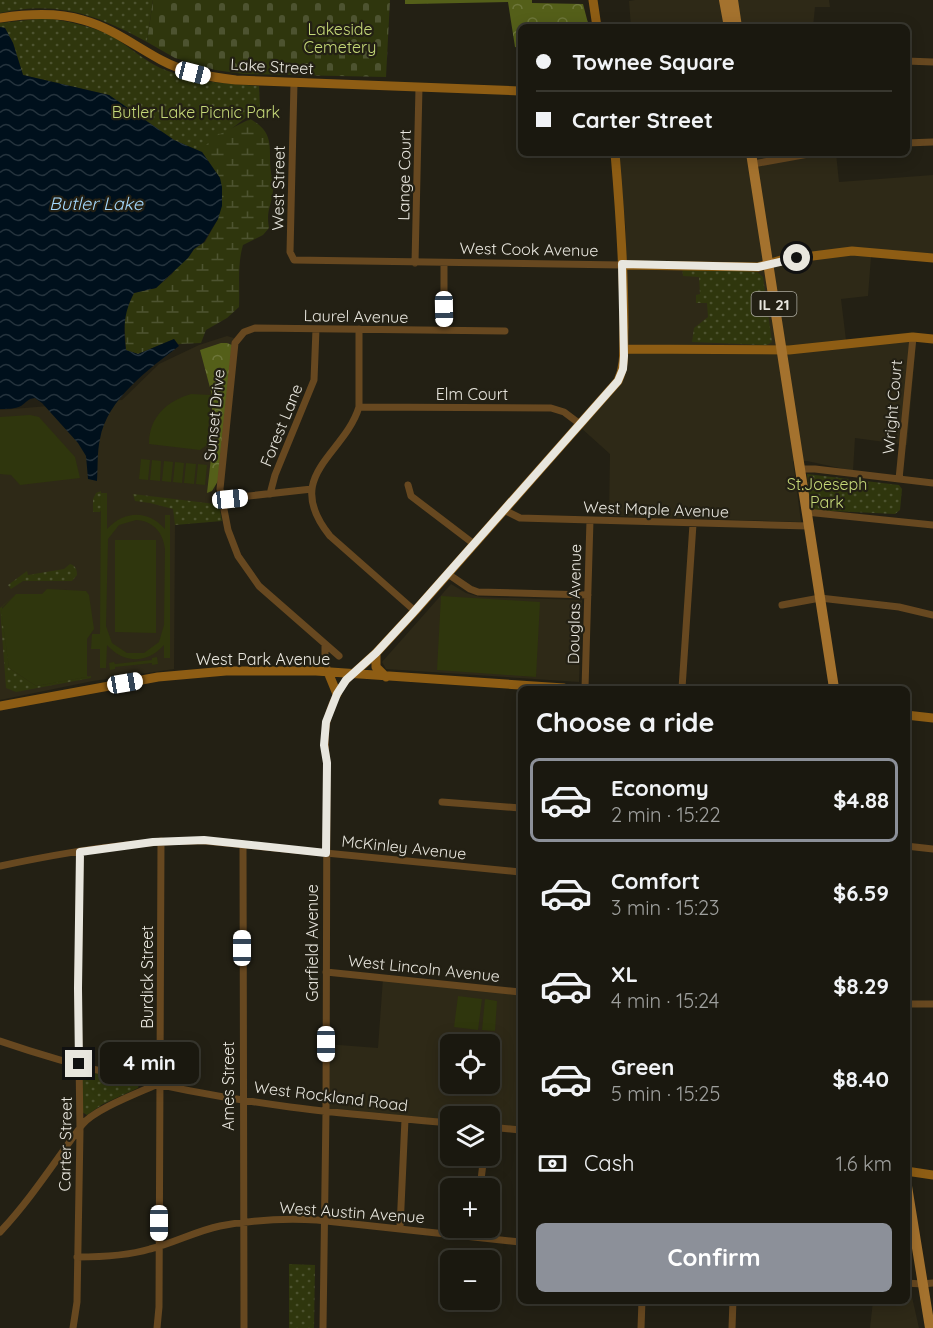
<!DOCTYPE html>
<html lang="en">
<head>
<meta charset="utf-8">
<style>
	:root { --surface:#1a180f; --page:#27251d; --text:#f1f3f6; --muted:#9fa09e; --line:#38372f; --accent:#8c9099 }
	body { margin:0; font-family:Quicksand,sans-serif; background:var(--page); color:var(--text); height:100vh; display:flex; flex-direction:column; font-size:22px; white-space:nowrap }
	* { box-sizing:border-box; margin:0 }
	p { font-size:20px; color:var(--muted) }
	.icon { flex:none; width:33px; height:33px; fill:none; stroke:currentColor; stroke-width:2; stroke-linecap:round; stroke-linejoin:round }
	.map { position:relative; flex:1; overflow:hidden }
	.panel { position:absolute; left:518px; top:686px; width:392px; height:618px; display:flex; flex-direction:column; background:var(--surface); border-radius:9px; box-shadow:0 3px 15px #0003,0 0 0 2px var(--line) }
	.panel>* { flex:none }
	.guide { position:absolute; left:518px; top:24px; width:392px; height:132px; border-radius:9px; box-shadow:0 3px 15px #0003,0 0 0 2px var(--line); display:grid; align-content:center; height:132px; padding:0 18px; background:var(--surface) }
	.controls { position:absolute; left:440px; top:1034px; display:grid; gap:12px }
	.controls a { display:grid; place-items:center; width:60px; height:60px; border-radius:9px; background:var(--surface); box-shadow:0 3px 15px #0003,0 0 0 2px var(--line); font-size:30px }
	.end { position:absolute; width:27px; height:27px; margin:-14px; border:8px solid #e8e6de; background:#111; box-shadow:0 0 0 3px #111 }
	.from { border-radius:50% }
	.bubble { position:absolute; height:42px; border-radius:9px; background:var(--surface); box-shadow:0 3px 15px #0003,0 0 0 2px var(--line); font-size:20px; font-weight:800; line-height:42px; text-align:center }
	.car { position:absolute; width:18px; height:36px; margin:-18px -9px; border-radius:8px; box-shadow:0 0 4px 2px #0007; background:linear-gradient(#fff 24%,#345 0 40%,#fff 0 76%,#345 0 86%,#fff 0) }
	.guide b { display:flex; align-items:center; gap:21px; height:57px; font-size:22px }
	.guide b+b { border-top:2px solid var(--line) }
	.guide i { width:15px; height:15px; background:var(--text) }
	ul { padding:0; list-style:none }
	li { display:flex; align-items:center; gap:18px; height:84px; margin:0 12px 9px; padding:0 6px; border:3px solid transparent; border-radius:9px }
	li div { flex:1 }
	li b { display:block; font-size:22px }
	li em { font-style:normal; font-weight:800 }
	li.current { border-color:var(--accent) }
	li>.icon { width:54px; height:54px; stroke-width:1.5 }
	h2 { padding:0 18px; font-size:27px; line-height:72px }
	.pay { display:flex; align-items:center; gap:15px; height:66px; padding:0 18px; font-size:22px }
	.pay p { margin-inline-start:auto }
	.primary-button { display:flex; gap:12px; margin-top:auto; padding:12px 18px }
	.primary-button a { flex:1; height:69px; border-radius:9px; background:var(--accent); color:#fff; font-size:24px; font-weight:800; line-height:69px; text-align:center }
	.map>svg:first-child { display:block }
</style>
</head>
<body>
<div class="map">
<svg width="933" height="1328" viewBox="0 0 933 1328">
	<defs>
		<pattern id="green-dots" width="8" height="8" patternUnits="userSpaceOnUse" patternTransform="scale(1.5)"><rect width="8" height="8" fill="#2f360d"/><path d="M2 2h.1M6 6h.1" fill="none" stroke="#4d5330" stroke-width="1.8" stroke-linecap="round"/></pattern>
		<pattern id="forest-crowns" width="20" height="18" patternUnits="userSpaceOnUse" patternTransform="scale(1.5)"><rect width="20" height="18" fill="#545f19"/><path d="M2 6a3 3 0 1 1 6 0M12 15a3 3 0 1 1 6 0" fill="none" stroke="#6d763a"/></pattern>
		<pattern id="wetland-marsh" width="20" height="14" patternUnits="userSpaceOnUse" patternTransform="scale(1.5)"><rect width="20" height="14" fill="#2f360d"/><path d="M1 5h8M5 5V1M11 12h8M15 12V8" fill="none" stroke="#4d5330"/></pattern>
		<pattern id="cemetery-stones" width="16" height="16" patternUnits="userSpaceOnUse" patternTransform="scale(1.5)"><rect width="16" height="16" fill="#2f360d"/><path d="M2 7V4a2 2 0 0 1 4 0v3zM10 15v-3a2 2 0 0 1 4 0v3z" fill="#4d5330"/></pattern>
		<pattern id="water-waves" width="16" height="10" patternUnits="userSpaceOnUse" patternTransform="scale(1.5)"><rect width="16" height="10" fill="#00101c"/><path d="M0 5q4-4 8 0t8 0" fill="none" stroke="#25333d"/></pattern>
	</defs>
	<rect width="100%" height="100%" fill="#232014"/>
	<!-- built -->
	<path fill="#2e2917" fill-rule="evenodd" d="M635 0H829L830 7H815L813 27H631L629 1Z
		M618 153H809L810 156 836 153 839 182 933 175V262L871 257 868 296 841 299 846 340 912 332 916 342 907 445 855 438 853 471 807 461H793L801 522 609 516 610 454 580 427 623 380 626 231Z
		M227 336 234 338 215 489 219 509 175 525 174 669 93 681 0 700V410L122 400 159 364 199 345Z
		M451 584 466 593 480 597 582 600 579 682 386 669 382 662Z
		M383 978 520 992V1131L489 1128V1116H450V1124L326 1111V1044L378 1048ZM450 1044H489V1083H450Z
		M906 1287 910 1288 919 1328H870L873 1301 906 1300Z"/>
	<!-- green -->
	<path fill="url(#green-dots)" d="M0 0H153L147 42C98 15 56 0 0 13Z
		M47 18C68 22 94 26 113 37 132 48 147 64 168 71 197 82 228 84 259 86L260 107 201 152 174 140 109 95 23 75 13 43 5 28 0 27V23Z
		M682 267 757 272 763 277 772 342 767 345 692 342 694 328 708 317 707 303H696V295L700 294 699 277 683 276Z
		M807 474 899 485 902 489 900 510 895 514 811 510Z
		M101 491V510L100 512H93V499L96 493Z
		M133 494 215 504 219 505 222 521 175 525 173 509 150 503 135 501Z
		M70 564C76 566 77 570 77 575L72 581H23L11 589 8 585 27 571 28 575 64 569Z
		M14 596 2 607C3 628 7 647 9 668L36 686 91 676V678L16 692 6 688 0 608Z
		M82 1071H87L139 1083 138 1088 103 1104 87 1115 82 1112Z
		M289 1264 315 1265 314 1328H289Z"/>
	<!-- forest -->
	<path fill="url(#forest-crowns)" d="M405 0H532V3L583 4 589 27H520V48L515 47 508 2 412 4H405Z
		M221 343H227L232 345 218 481 212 491 207 493 211 458 208 450 213 399 200 350Z"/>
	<!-- wetland -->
	<path fill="url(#wetland-marsh)" d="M250 119C276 133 268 149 271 172 271 178 274 185 273 191 271 208 266 210 269 228L263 235 243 245C237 265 240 286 239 307L227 318 206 330 201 343 178 344 174 339 138 354 126 350 124 315 134 293 156 288 172 274 178 265 188 258 194 249 205 242 218 219 220 178 202 152V149L214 137Z"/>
	<!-- cemetery -->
	<path fill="url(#cemetery-stones)" d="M153 0H390L386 77 244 74 215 70 175 58 147 42Z"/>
	<!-- pitch -->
	<path fill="#2f360d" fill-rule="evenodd" d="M191 394 211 395 207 445 200 450 149 444C149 417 167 401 191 394Z
		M30 415 39 417 75 457 80 478 20 485 11 475 0 474V417Z
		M141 459 150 460 148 480 139 479Z
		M152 460 161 461 160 481 150 480Z
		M164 461 173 462 171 482 162 481Z
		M175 462 184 463 182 483 173 482Z
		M186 463 196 464 194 484 184 483Z
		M198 464 207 465 205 485 196 484Z
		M101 493H107V529C125 510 148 510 165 529V515H170V658H164V645C147 664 124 664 107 645L106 668H100V649H91L92 634H100ZM136 520C153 521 163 532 165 549L164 625 159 642 144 653H127L112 643 106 626 108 539 119 525Z
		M115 540H156V633L115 632Z
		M47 589 86 591 89 595 94 629 87 639V677L36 686 9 668 1 610 16 594H42Z
		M441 596 540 602 536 677 437 670Z
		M157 657 158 664 152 665V663L115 667V669L110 670 109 663 114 662 115 664 152 660V658Z
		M458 996 482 999 478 1030 454 1027Z
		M485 999 497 1001 495 1031 482 1030Z"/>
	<!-- water -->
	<path fill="url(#water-waves)" d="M0 27 5 28 13 43 23 75 109 95 174 140 202 152 220 178 222 187V206L218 219 204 242 194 249 188 258 156 288 134 293C124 312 123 328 126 350L138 354 174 339 179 346C149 369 107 399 100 439 97 452 98 467 97 481L88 479 86 456 78 443 42 403 35 398C27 399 27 402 21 406 15 409 7 409 0 409Z"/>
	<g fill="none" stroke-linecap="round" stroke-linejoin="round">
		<!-- street -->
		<path stroke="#674820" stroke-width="7" d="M906 61 933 62
			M294 83 290 252 294 260 622 265
			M906 143 933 142
			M753 164 814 153
			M415 263 419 87
			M444 263V330
			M359 329V407C344 456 281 475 330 536L415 611
			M359 407 551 408 564 412 580 424
			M800 469H815L933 483
			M899 479 913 337
			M408 485 411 496 474 544
			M270 494 275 475 314 380 316 329
			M221 499 312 489
			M504 510 520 518 808 526
			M806 512 933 525
			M448 574 470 589 478 592 588 595
			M782 605 820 598 899 607 933 615
			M325 644V660L328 672
			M339 656 259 586 238 556 228 530 220 489 235 343 244 332 255 328 505 331
			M585 688 590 520
			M682 688 693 524
			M442 802 520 808
			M243 844 244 1328
			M906 846 933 849
			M0 866C67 852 136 840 204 841L520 872
			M326 972 520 992
			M906 1004H933
			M0 1041C93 1073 193 1094 290 1107 343 1114 397 1118 450 1123
			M489 1127 520 1130
			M480 1188 484 1155
			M400 1228 405 1119
			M0 1232C31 1199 55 1161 82 1125 94 1109 141 1092 160 1083
			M475 1237 476 1227
			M77 1257C102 1257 127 1256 150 1249 174 1243 196 1231 220 1226 252 1220 284 1218 317 1220L520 1242
			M906 1283 922 1284 933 1283
			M73 1328 77 1302 80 1131 78 988 80 852
			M157 1328 159 1307 161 841
			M323 1328 326 1111 327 763C322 730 327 698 353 674
			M641 1328 642 1300
			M732 1328 733 1300"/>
		<!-- secondary -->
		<path stroke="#8e5d14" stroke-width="9" d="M593 0 597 27
			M0 18C27 14 57 12 83 20 112 28 135 46 161 60 185 73 210 77 236 80L520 91
			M622 265 758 267 781 260 852 251 933 258
			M624 349 789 350 913 337 933 339
			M376 653V667L386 677
			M328 672 337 694
			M353 674 376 653 415 611 618 381C626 364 623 346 624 327 624 269 620 211 615 153
			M0 706 158 677 226 671H316L564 688
			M906 715 933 718
			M906 1171 933 1175"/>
		<!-- primary -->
		<path stroke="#a4722e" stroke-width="10" d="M724 0 729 27
			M733 0 737 27
			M751 153 834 688
			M906 1180 930 1328"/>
	</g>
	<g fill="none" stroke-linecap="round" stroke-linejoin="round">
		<!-- route -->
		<path stroke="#e8e6de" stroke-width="8" d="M79 1064 78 988 80 852 153 842 204 840 326 853 327 763 324 745 326 722 337 694 346 680 376 653 412 614 618 381 623 369 624 356 622 264 758 267 797 258"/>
	</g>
	<g text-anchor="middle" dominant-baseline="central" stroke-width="4.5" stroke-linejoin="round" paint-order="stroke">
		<!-- shield labels -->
		<rect fill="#232014" stroke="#adaba1" stroke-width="1.5" x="751.5" y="292" width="45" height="24" rx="4.5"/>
		<g font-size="15" font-weight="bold" fill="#e8e6de">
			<text x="774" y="304">IL 21</text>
		</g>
		<!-- park labels -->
		<g font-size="16" fill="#c5d878" stroke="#232014">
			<text x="340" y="29">Lakeside<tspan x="340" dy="18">Cemetery</tspan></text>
			<text x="196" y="112">Butler Lake Picnic Park</text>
			<text x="827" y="484">St.Joeseph<tspan x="827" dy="18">Park</tspan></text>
		</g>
		<!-- street labels -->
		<g font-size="16" fill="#e8e6de" stroke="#232014">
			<text transform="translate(272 66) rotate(3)">Lake Street</text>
			<text transform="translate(404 175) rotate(-89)">Lange Court</text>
			<text transform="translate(278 188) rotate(-89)">West Street</text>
			<text transform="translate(529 249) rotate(1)">West Cook Avenue</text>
			<text transform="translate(356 316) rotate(1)">Laurel Avenue</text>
			<text x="472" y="394">Elm Court</text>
			<text transform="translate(892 407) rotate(-85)">Wright Court</text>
			<text transform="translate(214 415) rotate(-84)">Sunset Drive</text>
			<text transform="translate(281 425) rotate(-68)">Forest Lane</text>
			<text transform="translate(656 509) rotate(2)">West Maple Avenue</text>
			<text transform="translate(574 604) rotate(-89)">Douglas Avenue</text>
			<text x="263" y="659">West Park Avenue</text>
			<text transform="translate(404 847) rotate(6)">McKinley Avenue</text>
			<text transform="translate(312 943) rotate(-90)">Garfield Avenue</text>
			<text transform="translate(424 968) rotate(6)">West Lincoln Avenue</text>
			<text transform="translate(147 977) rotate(-90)">Burdick Street</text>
			<text transform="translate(228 1086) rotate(-90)">Ames Street</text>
			<text transform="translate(331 1096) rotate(7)">West Rockland Road</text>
			<text transform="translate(65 1144) rotate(-89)">Carter Street</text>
			<text transform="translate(352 1212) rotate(4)">West Austin Avenue</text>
		</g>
		<!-- water labels -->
		<g font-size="18" font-style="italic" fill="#a5d9fe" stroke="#232014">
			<text x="96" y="203">Butler Lake</text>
		</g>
	</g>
</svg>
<div class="controls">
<a><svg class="icon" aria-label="locate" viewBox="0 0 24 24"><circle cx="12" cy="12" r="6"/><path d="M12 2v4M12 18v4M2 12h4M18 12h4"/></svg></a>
<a><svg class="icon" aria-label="layers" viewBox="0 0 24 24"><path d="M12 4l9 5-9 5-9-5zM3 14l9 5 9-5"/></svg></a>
<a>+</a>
<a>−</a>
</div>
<i class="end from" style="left:797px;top:258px"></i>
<i class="end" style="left:79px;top:1064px"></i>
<div class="bubble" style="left:100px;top:1042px;width:99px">4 min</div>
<i class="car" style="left:193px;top:73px;rotate:104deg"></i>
<i class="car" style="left:444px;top:309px;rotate:179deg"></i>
<i class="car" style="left:230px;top:499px;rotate:84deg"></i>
<i class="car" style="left:125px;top:683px;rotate:80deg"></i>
<i class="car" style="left:242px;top:948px;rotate:0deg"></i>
<i class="car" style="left:326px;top:1044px;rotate:180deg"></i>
<i class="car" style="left:159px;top:1223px;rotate:180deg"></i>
<div class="guide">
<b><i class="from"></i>Townee Square</b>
<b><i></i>Carter Street</b>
</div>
<section class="panel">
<h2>Choose a ride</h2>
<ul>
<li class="current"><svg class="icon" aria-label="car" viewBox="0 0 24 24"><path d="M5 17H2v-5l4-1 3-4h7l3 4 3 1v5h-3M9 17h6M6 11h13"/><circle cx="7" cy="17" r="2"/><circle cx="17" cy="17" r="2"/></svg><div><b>Economy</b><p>2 min · 15:22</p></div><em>$4.88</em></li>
<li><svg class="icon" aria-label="car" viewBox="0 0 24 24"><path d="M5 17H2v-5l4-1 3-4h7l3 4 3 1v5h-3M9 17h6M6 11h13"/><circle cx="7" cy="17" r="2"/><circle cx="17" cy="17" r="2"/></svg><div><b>Comfort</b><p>3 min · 15:23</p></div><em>$6.59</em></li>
<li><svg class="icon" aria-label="car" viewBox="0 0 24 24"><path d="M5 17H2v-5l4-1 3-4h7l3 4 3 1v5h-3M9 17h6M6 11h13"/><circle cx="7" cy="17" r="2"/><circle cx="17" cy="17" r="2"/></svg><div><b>XL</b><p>4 min · 15:24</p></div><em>$8.29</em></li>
<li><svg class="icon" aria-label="car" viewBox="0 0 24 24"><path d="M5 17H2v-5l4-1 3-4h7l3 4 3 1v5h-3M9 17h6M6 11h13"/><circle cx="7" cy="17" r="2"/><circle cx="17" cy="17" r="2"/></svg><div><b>Green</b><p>5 min · 15:25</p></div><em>$8.40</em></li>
</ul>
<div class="pay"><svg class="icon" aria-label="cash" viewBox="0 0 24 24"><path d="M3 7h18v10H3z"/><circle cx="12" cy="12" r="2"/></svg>Cash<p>1.6 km</p></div>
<div class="primary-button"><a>Confirm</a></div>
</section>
</div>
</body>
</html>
